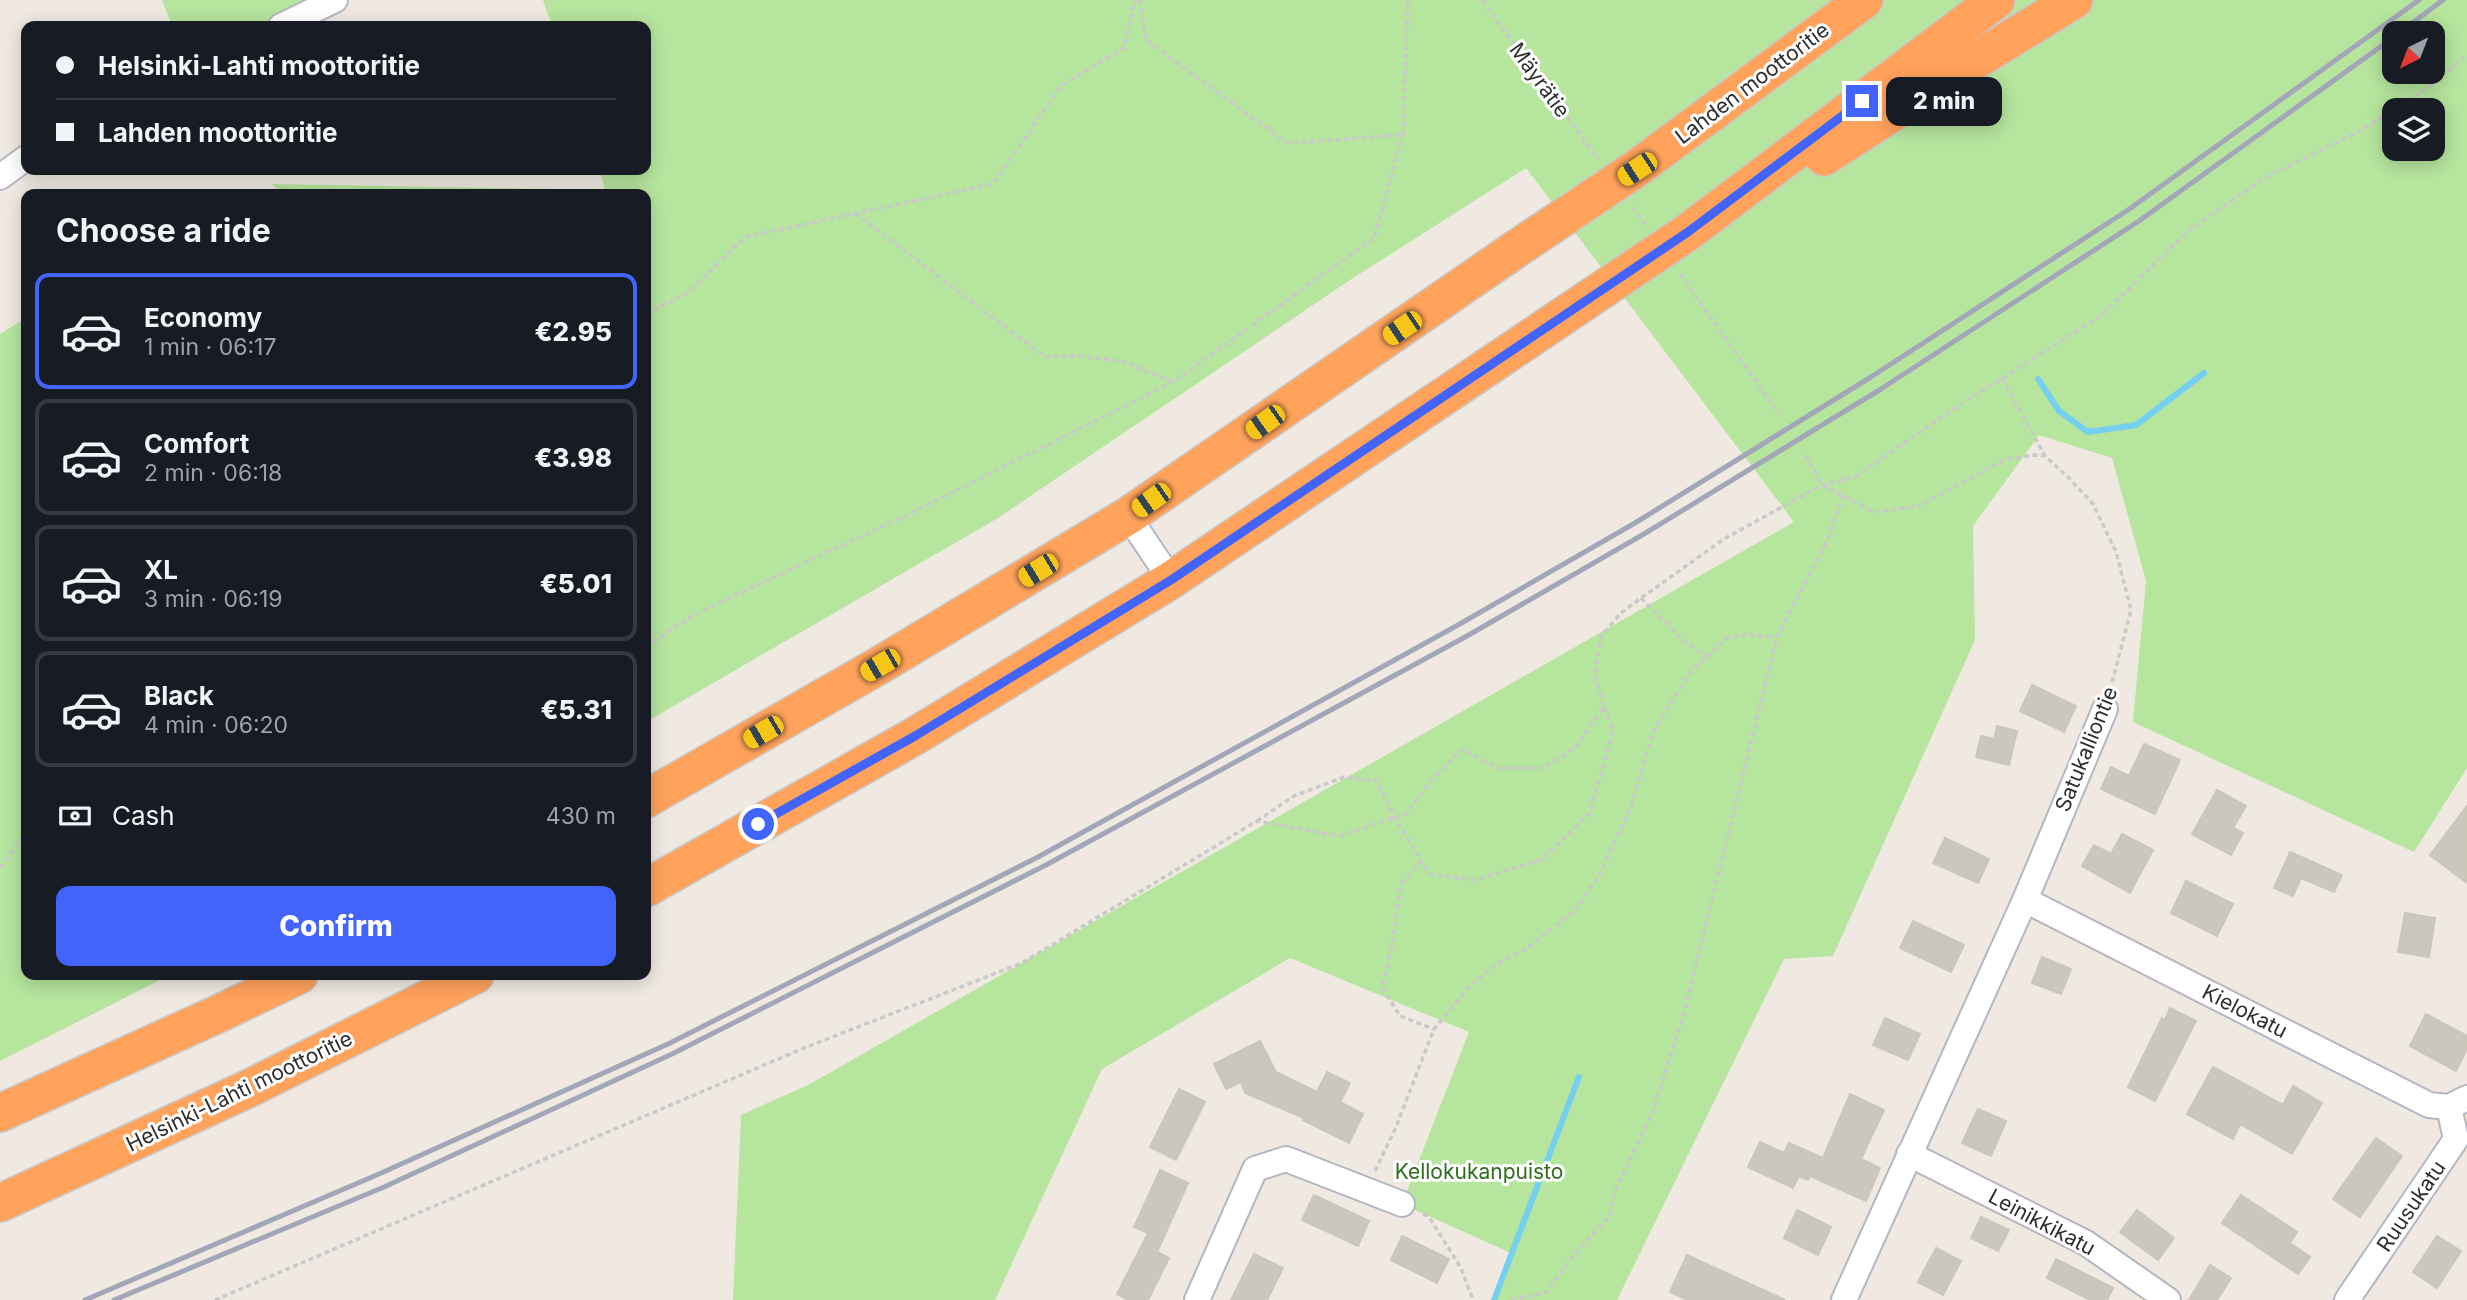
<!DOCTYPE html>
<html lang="en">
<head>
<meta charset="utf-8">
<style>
	:root { --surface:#171b24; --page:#20242c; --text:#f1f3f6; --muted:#9ea1a6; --line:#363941; --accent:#4264fb }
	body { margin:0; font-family:Inter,sans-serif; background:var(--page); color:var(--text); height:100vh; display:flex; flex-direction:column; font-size:26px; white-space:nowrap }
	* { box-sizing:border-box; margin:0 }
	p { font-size:23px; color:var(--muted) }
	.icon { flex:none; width:38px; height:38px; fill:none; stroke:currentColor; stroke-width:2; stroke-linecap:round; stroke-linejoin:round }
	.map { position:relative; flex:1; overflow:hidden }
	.sheet { position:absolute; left:21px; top:189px; width:630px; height:791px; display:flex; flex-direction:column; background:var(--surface); border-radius:14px; box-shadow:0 4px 18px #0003 }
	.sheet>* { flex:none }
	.top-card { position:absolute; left:21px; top:21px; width:630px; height:154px; border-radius:14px; box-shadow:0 4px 18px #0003; display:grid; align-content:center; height:154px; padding:0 35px; background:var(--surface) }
	.needle { width:46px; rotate:222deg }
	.fabs { position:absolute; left:2382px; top:21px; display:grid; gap:14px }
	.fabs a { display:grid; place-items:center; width:63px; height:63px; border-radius:14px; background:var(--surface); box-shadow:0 4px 18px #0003; font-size:35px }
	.end { position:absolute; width:32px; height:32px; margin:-16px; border:9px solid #4264fb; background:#fff; box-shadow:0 0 0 4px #fff }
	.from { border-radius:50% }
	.bubble { position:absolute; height:49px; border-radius:14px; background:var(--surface); box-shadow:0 4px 18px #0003; font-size:23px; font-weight:800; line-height:49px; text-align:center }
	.car { position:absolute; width:21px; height:42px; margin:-21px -10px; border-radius:9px; box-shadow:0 0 5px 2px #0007; background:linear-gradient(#f5c518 24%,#345 0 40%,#f5c518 0 76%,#345 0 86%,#f5c518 0) }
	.top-card b { display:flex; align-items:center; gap:24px; height:66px; font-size:26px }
	.top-card b+b { border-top:2px solid var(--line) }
	.top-card i { width:18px; height:18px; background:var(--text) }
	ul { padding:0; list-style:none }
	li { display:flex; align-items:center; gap:21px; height:116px; margin:0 14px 10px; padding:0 21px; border:4px solid var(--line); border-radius:14px }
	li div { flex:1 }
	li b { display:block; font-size:26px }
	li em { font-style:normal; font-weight:800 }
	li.selected { border-color:var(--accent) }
	li>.icon { width:63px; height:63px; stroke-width:1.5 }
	h2 { padding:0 35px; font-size:32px; line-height:84px }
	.pay { display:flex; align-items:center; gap:18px; height:77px; padding:0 35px; font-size:26px }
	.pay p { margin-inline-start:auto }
	.cta { display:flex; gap:14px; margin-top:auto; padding:14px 35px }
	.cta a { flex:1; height:80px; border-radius:14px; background:var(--accent); color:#fff; font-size:28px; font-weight:800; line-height:80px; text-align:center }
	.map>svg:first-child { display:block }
</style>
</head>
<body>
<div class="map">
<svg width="2467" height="1300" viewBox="0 0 2467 1300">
	<rect width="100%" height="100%" fill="#efe9e1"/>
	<!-- green -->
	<path fill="#b6e59e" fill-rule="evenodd" d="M162 0H335L281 26H172Z
		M543 0H2467V768L2414 852 2133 722 2146 581 2112 458 2039 435 1973 526 1975 640 1833 956 1784 959 1617 1300H1494L1511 1253 1402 1204 1469 1032 1290 958 1102 1069 995 1300H733L741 1115 810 1084 1794 522 1526 168 1350 280 998 518 646 722V194H280L272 184 605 190 600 170H646V26H552ZM2394 33H2432V72H2394ZM2394 110H2432V149H2394Z
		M26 318V975H170L0 1061V334Z"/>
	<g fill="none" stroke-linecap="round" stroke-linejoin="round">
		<!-- stream -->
		<path stroke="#75cff0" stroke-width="6" d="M2038 379 2059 411 2088 432 2136 425 2204 373
			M1494 1300 1579 1077"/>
	</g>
	<!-- building -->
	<path fill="#cbc7bf" stroke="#cbc5ba" stroke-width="2" d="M2032 685 2076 706 2064 732 2020 711Z
		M1997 726 2017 731 2009 765 1976 757 1981 736 1994 739Z
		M2144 744 2180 760 2155 814 2101 789 2111 767 2129 776Z
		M2217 790 2246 806 2233 828 2243 833 2231 855 2192 834Z
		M2467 806V883L2430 855Z
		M2122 834 2153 850 2130 893 2082 866 2094 845 2111 854Z
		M1945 838 1989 859 1978 883 1933 863Z
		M2290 852 2342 875 2334 892 2301 878 2293 896 2274 888Z
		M2186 881 2233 904 2217 936 2171 913Z
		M2405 913 2435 918 2429 957 2398 952Z
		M1913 921 1964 945 1951 972 1900 948Z
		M2042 957 2071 969 2061 994 2032 983Z
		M2170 1008 2196 1021 2155 1101 2128 1087 2162 1018 2165 1020Z
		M2426 1014 2467 1036V1049L2456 1071 2410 1046Z
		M1885 1018 1920 1034 1908 1060 1873 1045Z
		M1260 1041 1276 1072 1317 1092 1327 1072 1350 1083 1340 1102 1363 1114 1349 1143 1303 1120 1304 1118 1245 1093 1241 1082 1226 1089 1214 1064Z
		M2213 1067 2283 1105 2293 1086 2322 1103 2292 1154 2240 1124 2233 1139 2187 1114Z
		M1179 1089 1205 1102 1176 1160 1150 1147Z
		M1850 1094 1884 1110 1861 1159 1880 1168 1866 1201 1810 1176 1808 1180 1799 1176 1793 1188 1748 1167 1760 1142 1784 1153 1789 1143 1823 1158Z
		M1978 1109 2006 1121 1991 1156 1962 1143Z
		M2376 1138 2402 1156 2360 1217 2333 1199Z
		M1160 1170 1188 1183 1157 1252 1169 1258 1148 1300H1128L1117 1294 1148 1233 1134 1227Z
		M1314 1195 1369 1221 1358 1246 1302 1220Z
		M2241 1195 2297 1232 2290 1243 2310 1257 2298 1274 2222 1223Z
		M1797 1210 1831 1227 1818 1255 1784 1238Z
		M2137 1210 2174 1238 2158 1260 2120 1232Z
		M1981 1217 2009 1230 1998 1251 1971 1238Z
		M1402 1236 1449 1259 1437 1283 1391 1260Z
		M2437 1236 2461 1251 2437 1288 2413 1272Z
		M1936 1248 1961 1261 1943 1295 1918 1282Z
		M1254 1254 1283 1268 1267 1300H1231Z
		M1687 1255 1785 1300H1688L1670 1292Z
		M2056 1259 2113 1288 2107 1300H2090L2047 1278Z
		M2210 1265 2231 1278 2217 1300H2189Z"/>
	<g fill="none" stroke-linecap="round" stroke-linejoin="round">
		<defs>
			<path id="minor" d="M281 26 335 0
				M0 177 26 158
				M1128 516 1171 580
				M2025 900 2429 1105 2449 1107 2467 1098
				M1909 1154 2086 1243 2168 1300
				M1197 1300 1255 1169 1286 1159 1402 1204
				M1844 1300 2025 900 2105 709
				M2347 1300 2456 1139 2449 1107"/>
			<path id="highway" d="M1824 157 1945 79 2074 0
				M646 799 880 665 1128 516 1516 249 1637 168 1864 0
				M646 888 915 736 1171 580 1688 232 1996 0
				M0 1113 220 1013 299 975
				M0 1203 252 1087 475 975"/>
		</defs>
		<!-- minor casing -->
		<use href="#minor" stroke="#b4b7c1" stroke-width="28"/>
		<!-- highway casing -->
		<use href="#highway" stroke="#c9c9c9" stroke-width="40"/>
		<!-- path -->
		<path stroke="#c9c9c9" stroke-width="3.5" stroke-dasharray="5 3.5" stroke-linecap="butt" d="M1140 0 1146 40 1287 143 1403 135 1408 0
			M1482 0 1598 159
			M1632 207 1646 226
			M855 213 1045 357 1080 356 1122 361 1173 382 1374 238 1403 135
			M1680 274 1780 415
			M646 314 689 292 745 237 993 184 1062 85 1124 48 1135 0
			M2002 378 2045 456
			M1806 455 1822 485 1874 512 1918 506 2006 459 2035 455 2045 456 2068 477 2093 504 2116 552 2131 610 2110 690
			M1641 598 1683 640 1706 657
			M646 647 693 615 905 516 1173 382
			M1257 821 1294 796 1344 777 1377 781 1395 818 1429 874 1474 880 1541 860 1590 813 1613 731 1604 706
			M1421 861 1401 884 1391 950 1382 987 1400 1016 1434 1029
			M0 868 26 832
			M1375 1171 1396 1127 1434 1029 1468 988 1495 965 1524 950 1575 911 1599 875 1631 807 1653 732 1692 670 1727 638 1749 634 1763 637 1777 636
			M1423 1214 1429 1217 1461 1268 1473 1300
			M215 1300 804 1048 1022 963 1257 821 1339 836 1407 813 1431 781 1462 749 1498 768H1544L1576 747 1604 706 1595 676 1601 636 1621 613 1641 598 1724 539 1822 485 1855 477 1952 410 2101 316 2189 230 2266 177 2360 131 2428 88 2467 55
			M1511 1300 1547 1292 1574 1255 1610 1215 1616 1189 1653 1111 1685 1010 1777 636 1827 541 1843 496"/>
		<!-- minor -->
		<use href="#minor" stroke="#fff" stroke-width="24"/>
		<!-- highway -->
		<use href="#highway" stroke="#ffa35c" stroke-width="37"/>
		<!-- rail -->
		<path stroke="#a3a6b8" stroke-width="5" d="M2399 33 2443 0
			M85 1300 379 1174 668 1044 1038 857 1458 625 1635 523 1871 377 2128 210 2419 0
			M114 1300 384 1187 672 1054 1046 865 1467 636 1644 534 1881 389 2139 221 2394 37"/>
	</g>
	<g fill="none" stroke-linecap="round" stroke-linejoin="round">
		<!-- route -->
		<path stroke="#4264fb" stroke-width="9" d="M758 824 915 736 1171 580 1688 232 1862 101"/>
	</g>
	<g text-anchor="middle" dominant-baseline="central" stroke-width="6" stroke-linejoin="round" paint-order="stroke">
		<!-- street labels -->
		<g font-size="21" fill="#2e2e2e" stroke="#fff">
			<text transform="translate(1540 80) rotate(54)">Mäyrätie</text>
			<text transform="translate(1752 83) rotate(-37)">Lahden moottoritie</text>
			<text transform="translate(2086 749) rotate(-68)">Satukalliontie</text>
			<text transform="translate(2245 1011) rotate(27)">Kielokatu</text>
			<text transform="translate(239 1091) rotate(-26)">Helsinki-Lahti moottoritie</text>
			<text transform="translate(2411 1206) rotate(-56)">Ruusukatu</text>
			<text transform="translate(2042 1222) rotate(28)">Leinikkikatu</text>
		</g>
		<!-- park labels -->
		<g font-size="21" fill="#2c6e1b" stroke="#fff">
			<text x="1479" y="1171">Kellokukanpuisto</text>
		</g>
	</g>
</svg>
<div class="fabs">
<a><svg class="needle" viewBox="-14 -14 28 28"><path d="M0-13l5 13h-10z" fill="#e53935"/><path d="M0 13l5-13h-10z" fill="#9ea1a6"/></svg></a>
<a><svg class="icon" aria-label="layers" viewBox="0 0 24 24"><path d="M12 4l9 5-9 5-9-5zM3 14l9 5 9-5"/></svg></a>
</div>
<i class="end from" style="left:758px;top:824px"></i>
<i class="end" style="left:1862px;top:101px"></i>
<div class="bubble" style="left:1886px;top:77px;width:116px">2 min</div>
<i class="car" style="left:1637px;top:169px;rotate:237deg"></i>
<i class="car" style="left:1402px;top:328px;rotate:236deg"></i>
<i class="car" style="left:1265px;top:422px;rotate:235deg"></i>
<i class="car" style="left:1151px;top:500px;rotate:235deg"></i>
<i class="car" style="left:1038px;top:570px;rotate:239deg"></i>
<i class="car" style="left:880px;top:665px;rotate:240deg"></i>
<i class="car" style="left:763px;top:732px;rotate:240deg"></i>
<div class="top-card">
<b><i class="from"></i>Helsinki-Lahti moottoritie</b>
<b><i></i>Lahden moottoritie</b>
</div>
<section class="sheet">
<h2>Choose a ride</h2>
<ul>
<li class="selected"><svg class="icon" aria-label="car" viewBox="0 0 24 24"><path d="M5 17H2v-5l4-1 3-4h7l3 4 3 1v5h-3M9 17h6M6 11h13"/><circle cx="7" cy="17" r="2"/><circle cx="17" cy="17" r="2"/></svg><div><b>Economy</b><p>1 min · 06:17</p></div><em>€2.95</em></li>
<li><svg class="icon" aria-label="car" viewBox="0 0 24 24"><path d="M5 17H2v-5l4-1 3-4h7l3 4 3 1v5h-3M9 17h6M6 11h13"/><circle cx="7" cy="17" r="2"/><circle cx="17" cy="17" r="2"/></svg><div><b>Comfort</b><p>2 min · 06:18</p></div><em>€3.98</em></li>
<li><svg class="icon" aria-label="car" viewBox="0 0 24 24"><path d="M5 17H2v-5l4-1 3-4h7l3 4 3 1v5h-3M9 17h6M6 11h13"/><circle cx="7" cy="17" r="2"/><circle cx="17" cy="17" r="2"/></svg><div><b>XL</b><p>3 min · 06:19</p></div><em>€5.01</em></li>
<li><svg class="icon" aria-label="car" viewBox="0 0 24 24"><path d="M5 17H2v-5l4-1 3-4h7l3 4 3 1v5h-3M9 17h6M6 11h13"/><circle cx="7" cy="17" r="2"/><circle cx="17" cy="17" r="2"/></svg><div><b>Black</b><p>4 min · 06:20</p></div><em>€5.31</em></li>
</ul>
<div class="pay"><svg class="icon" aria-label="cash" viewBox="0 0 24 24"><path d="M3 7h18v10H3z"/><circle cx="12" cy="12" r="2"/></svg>Cash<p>430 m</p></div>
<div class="cta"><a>Confirm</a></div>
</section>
</div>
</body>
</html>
